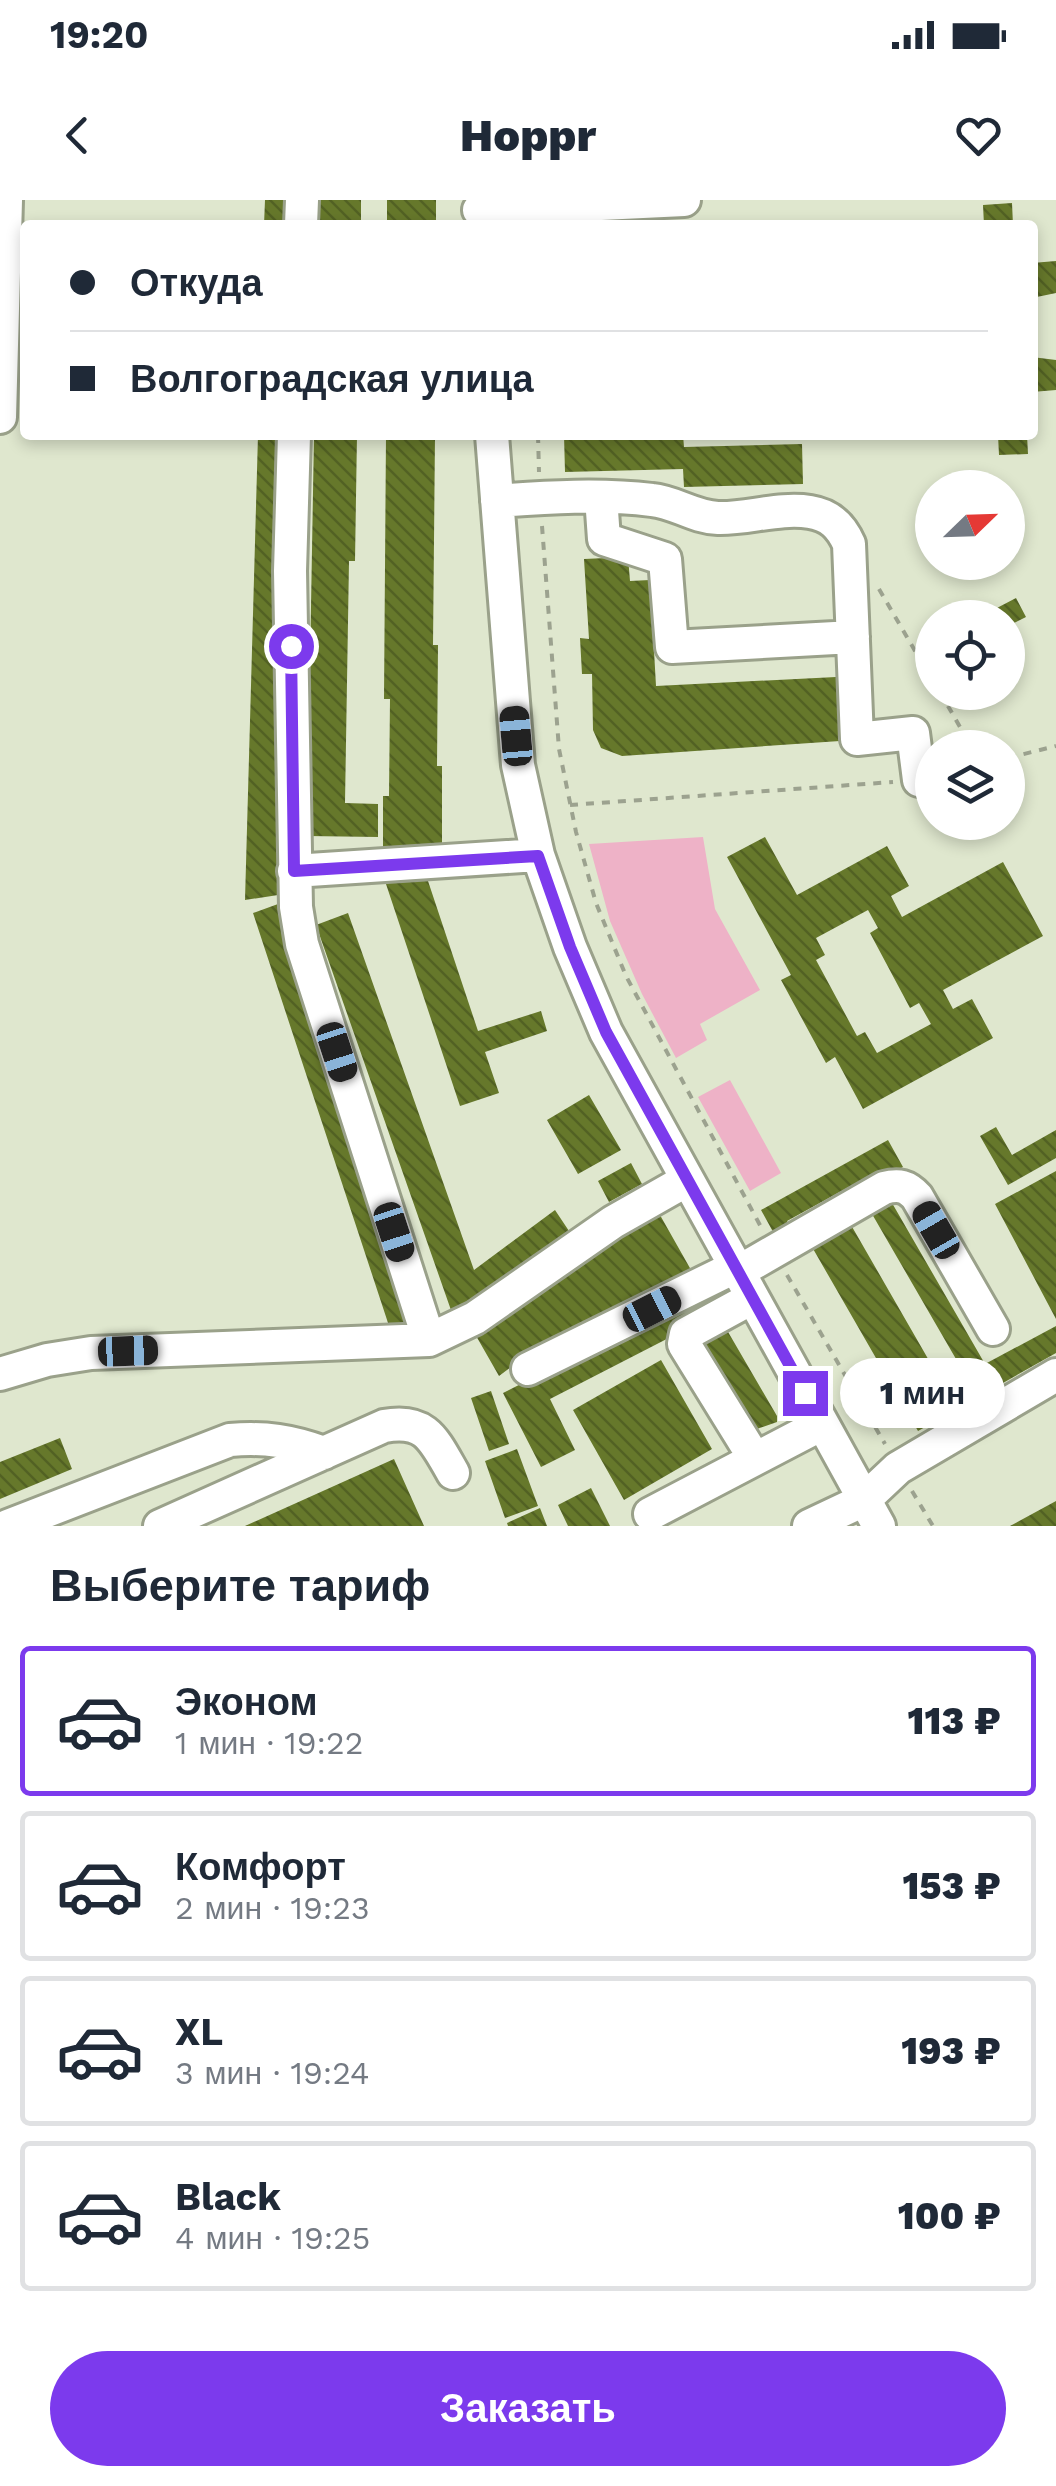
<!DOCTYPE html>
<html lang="ru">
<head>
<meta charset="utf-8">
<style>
	:root { --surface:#fff; --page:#f2f2f3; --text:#1f2937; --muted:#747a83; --line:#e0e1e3; --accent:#7c3aed }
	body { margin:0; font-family:"Work Sans",sans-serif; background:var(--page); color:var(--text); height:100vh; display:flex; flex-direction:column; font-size:38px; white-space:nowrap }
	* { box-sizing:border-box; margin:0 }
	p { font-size:32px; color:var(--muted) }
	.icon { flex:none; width:55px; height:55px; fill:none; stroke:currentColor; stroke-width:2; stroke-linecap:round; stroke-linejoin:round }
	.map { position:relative; height:1326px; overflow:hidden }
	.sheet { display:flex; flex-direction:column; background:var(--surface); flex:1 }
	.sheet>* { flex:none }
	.banner { position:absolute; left:20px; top:20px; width:1018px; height:220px; border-radius:10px; box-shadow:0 5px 15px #0003; display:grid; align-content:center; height:220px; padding:0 50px; background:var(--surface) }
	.needle { width:65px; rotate:67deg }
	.fabs { position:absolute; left:915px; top:270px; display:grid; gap:20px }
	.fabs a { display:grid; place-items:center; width:110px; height:110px; border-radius:50%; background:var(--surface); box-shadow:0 5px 15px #0003; font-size:50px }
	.end { position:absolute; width:45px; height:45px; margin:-22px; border:12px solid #7c3aed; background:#fff; box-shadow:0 0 0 5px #fff }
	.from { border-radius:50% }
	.bubble { position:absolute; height:70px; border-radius:35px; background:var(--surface); box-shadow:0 5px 15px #0003; font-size:32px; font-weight:800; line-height:70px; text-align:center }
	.car { position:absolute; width:30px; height:60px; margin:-30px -15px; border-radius:12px; box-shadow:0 0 8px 2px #0007; background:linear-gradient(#222 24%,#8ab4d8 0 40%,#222 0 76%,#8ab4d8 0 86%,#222 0) }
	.banner b { display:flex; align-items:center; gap:35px; height:95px; font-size:38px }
	.banner b+b { border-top:2px solid var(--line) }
	.banner i { width:25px; height:25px; background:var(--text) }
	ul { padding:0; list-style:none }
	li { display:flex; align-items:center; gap:30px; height:150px; margin:0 20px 15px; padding:0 30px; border:5px solid var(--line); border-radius:10px }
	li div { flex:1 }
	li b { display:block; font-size:38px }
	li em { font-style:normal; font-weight:800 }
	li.active { border-color:var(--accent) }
	li>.icon { width:90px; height:90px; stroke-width:1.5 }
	h2 { padding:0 50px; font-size:45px; line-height:120px }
	.primary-button { display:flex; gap:20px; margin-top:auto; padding:20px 50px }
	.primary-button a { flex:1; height:115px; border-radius:60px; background:var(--accent); color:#fff; font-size:40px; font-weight:800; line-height:115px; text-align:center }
	.status { display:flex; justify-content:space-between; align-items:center; height:70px; padding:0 50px; background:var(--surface); direction:ltr }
	.status svg { height:28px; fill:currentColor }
	header { display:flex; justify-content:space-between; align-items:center; height:130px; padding:0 50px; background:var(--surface); font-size:45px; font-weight:800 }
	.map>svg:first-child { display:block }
</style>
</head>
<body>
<div class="status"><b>19:20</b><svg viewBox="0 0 49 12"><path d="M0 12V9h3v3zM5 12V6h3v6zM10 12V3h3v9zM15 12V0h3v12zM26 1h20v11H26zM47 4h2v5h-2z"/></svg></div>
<header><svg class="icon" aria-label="back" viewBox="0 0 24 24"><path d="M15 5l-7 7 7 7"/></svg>Hoppr<svg class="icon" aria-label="heart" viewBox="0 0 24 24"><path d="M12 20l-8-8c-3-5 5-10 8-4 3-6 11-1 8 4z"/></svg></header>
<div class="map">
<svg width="1056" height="1326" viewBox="0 0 1056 1326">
	<defs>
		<pattern id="building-back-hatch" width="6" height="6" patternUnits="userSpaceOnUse" patternTransform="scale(2.5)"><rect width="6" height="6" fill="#66782b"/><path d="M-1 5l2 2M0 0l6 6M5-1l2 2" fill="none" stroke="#526123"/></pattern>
	</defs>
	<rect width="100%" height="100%" fill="#dfe7ce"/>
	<!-- grass -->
	<path fill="#eeb2c7" d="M703 637 715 709 760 790 700 824 707 840 676 858 642 794 610 721 589 644Z
		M730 880 781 973 750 991 698 897Z"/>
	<!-- building -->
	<path fill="url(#building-back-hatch)" fill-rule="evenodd" d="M265 0H289V25H264Z
		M319 0H361V25H318Z
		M387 0H436V25H387Z
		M1012 3 1013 25H984L983 5Z
		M1056 61V93L1032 98V63Z
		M1032 157 1056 160V190L1032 192Z
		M258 235H281L274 434H282L278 695 245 700Z
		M314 235H357L355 361H349L345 603 378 604V637L307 636Z
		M386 235H435L433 445H438L437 566H442V655H383V596H389L390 499H384Z
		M564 235H683L684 247 802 244 803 284 684 287 683 269 565 272Z
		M998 235H1027L1028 254 999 255Z
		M628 357 630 381 650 380 656 486 836 477 840 541 622 556 601 548 593 530 592 474H582L580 438 589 439 584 359Z
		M1016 398 1026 417 1008 426V418H999L995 409Z
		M765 637 797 695 887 646 909 686 891 696 902 717 1003 662 1043 736 943 790 953 809 972 799 993 838 863 909 835 857 826 863 781 780 791 775 727 657ZM868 710 878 728 870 733 910 808 919 803 931 824 877 853 865 832 857 836 816 760 825 755 816 738Z
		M425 672 478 831 541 811 547 831 485 852 499 893 460 906 386 684Z
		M278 704 417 1123 391 1132 253 713Z
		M348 713 474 1070 555 1010 569 1031 483 1096 452 1113 316 725Z
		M589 895 621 950 578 974 547 920Z
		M996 927 1012 955 1056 930V958L1008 985 980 936Z
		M888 940 903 967 863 990 858 982 787 1021 792 1030 777 1039 761 1010Z
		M631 963 642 984 609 1002 598 981Z
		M1056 971V1119L995 1004Z
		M892 1003 985 1164 1056 1126V1153L918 1231 812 1047 851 1025 946 1190 967 1178 872 1014Z
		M656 1008 695 1077 531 1152 499 1176 475 1134Z
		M680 1103 692 1126 550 1199 575 1250 541 1267 503 1193Z
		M724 1125 777 1216V1222L751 1231 697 1141Z
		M661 1160 712 1249 624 1300 573 1210Z
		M491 1191 509 1244 489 1251 471 1198Z
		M60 1238 72 1269 0 1299V1262Z
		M517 1249 538 1306 505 1318 485 1261Z
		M394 1259 424 1326H245Z
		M591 1288 610 1326H568L558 1305Z
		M1056 1301V1326H1010Z
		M540 1308 547 1326H508L507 1323Z"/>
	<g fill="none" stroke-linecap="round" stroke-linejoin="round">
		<defs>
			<path id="minor" d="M479 10 684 0
				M301 25 302 0
				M0 217 6 0
				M492 235 518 565 538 655 570 747 606 832 879 1326
				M601 297 604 339 665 359 672 447 853 437
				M497 301C548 297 601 294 652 300 675 302 693 317 718 318 747 319 780 307 810 312 830 315 841 326 849 344L857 539 913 533 919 580
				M294 671 538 655
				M738 1072 884 988C899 984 907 986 917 997L993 1129
				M752 1098 686 1134 684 1144 755 1259 822 1224
				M429 1140 475 1118 613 1022 687 980
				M528 1169 735 1067
				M0 1174 47 1160 91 1153 429 1140 302 744 296 707 290 371 294 235
				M650 1314 755 1259
				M8 1326 230 1240C265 1237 291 1241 324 1253
				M160 1326 384 1226C426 1218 434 1240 453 1273
				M809 1326 864 1300 898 1268 1056 1175"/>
		</defs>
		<!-- minor casing -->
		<use href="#minor" stroke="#9aa18a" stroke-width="38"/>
		<!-- path -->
		<path stroke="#9ca28f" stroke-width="4" stroke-dasharray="8 8" stroke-linecap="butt" d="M538 235 539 272
			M542 326 559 549 576 632 596 703 626 776 761 1027
			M879 389 932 480
			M940 492 972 548
			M1008 558 1056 546
			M570 605 893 582
			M787 1075 885 1244
			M912 1291 933 1326"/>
		<!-- minor -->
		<use href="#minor" stroke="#fff" stroke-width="32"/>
	</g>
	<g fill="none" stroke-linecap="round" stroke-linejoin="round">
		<!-- route -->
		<path stroke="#7c3aed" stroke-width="12" d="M291 446 294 671 538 656 570 747 606 832 805 1193"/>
	</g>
</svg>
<div class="fabs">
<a><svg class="needle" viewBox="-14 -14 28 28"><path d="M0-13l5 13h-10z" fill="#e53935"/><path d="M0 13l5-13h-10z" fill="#747a83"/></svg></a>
<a><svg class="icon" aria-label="locate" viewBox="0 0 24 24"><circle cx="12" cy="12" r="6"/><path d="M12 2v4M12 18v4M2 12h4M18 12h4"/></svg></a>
<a><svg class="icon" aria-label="layers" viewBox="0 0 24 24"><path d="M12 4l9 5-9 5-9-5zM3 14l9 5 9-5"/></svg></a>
</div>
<i class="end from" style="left:291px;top:446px"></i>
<i class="end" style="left:805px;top:1193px"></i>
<div class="bubble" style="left:840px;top:1158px;width:165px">1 мин</div>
<i class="car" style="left:516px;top:536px;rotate:355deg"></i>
<i class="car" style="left:337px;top:852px;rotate:162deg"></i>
<i class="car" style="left:936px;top:1030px;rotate:330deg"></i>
<i class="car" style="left:394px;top:1032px;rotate:162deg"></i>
<i class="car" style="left:652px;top:1109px;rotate:63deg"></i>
<i class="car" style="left:128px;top:1151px;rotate:88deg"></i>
<div class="banner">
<b><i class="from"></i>Откуда</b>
<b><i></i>Волгоградская улица</b>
</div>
</div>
<section class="sheet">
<h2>Выберите тариф</h2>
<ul>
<li class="active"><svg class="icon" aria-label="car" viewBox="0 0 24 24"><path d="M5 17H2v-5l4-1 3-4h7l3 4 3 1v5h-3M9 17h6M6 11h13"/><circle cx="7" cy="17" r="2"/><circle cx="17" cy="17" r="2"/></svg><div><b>Эконом</b><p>1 мин · 19:22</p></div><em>113 ₽</em></li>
<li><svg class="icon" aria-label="car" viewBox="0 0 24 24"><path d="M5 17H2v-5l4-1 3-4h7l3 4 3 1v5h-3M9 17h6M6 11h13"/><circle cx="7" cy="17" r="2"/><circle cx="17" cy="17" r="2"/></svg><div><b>Комфорт</b><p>2 мин · 19:23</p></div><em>153 ₽</em></li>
<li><svg class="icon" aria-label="car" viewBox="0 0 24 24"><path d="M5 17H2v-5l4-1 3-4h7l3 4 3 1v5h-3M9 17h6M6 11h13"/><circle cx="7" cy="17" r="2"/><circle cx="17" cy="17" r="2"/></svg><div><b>XL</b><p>3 мин · 19:24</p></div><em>193 ₽</em></li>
<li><svg class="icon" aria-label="car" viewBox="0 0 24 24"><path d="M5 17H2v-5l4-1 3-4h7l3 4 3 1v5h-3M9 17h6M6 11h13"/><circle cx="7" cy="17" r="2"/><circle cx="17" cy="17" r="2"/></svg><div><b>Black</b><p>4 мин · 19:25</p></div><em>100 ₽</em></li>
</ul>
<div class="primary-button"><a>Заказать</a></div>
</section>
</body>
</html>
